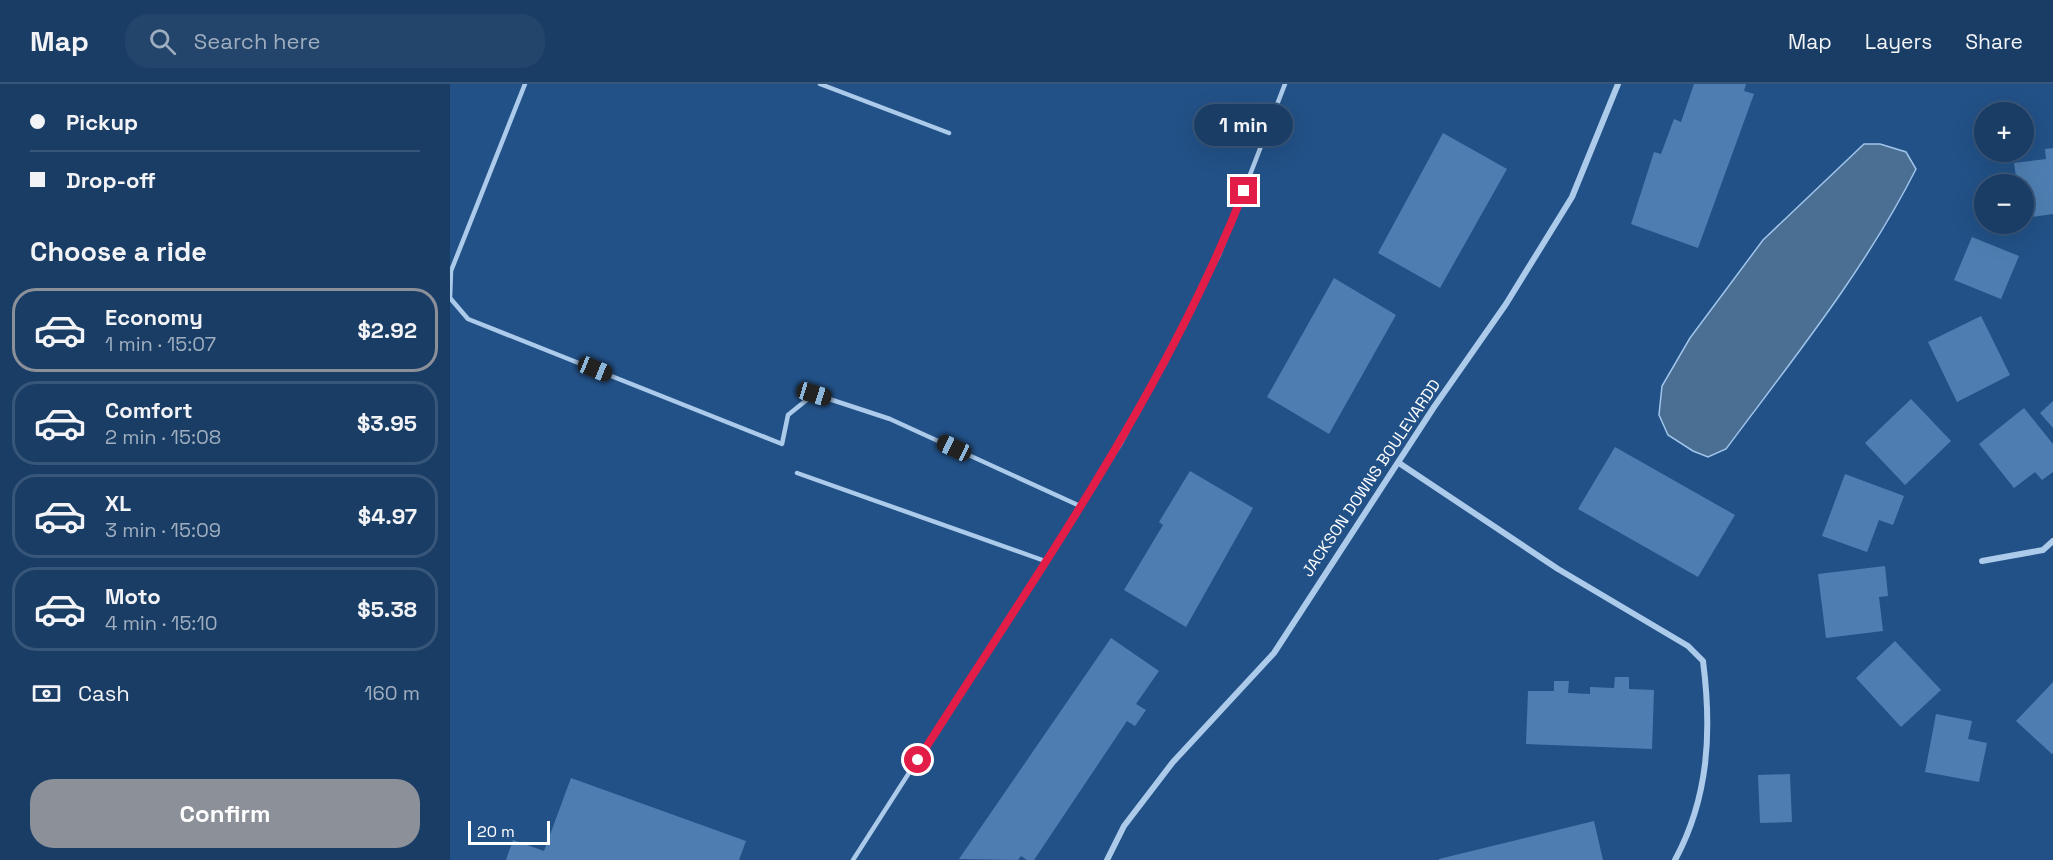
<!DOCTYPE html>
<html lang="en">
<head>
<meta charset="utf-8">
<style>
	:root { --surface:#1a3d65; --page:#23446b; --text:#f1f3f6; --muted:#9faebf; --line:#385679; --accent:#8c9099 }
	body { margin:0; font-family:"Space Grotesk",sans-serif; background:var(--page); color:var(--text); height:100vh; display:flex; flex-direction:column; font-size:22px; white-space:nowrap }
	* { box-sizing:border-box; margin:0 }
	p { font-size:20px; color:var(--muted) }
	.icon { flex:none; width:33px; height:33px; fill:none; stroke:currentColor; stroke-width:2; stroke-linecap:round; stroke-linejoin:round }
	.map { position:relative; flex:1; overflow:hidden }
	.panel { display:flex; flex-direction:column; background:var(--surface); width:450px }
	.panel>* { flex:none }
	.banner { display:grid; align-content:center; height:132px; padding:0 30px; background:var(--surface) }
	.tools { position:absolute; left:1524px; top:18px; display:grid; gap:12px }
	.tools a { display:grid; place-items:center; width:60px; height:60px; border-radius:50%; background:var(--surface); box-shadow:0 6px 24px #0002,0 0 0 2px var(--line); font-size:30px }
	.scale { position:absolute; left:18px; bottom:15px; width:82px; box-sizing:border-box; padding-left:6px; border:3px solid #fff; border-top:0; font-size:16px; line-height:21px; white-space:nowrap; color:#fff; -webkit-text-stroke:4px #225187; paint-order:stroke }
	.end { position:absolute; width:27px; height:27px; margin:-14px; border:8px solid #e11d48; background:#fff; box-shadow:0 0 0 3px #fff }
	.from { border-radius:50% }
	.bubble { position:absolute; height:42px; border-radius:21px; background:var(--surface); box-shadow:0 6px 24px #0002,0 0 0 2px var(--line); font-size:20px; font-weight:700; line-height:42px; text-align:center }
	.car { position:absolute; width:18px; height:36px; margin:-18px -9px; border-radius:8px; box-shadow:0 0 4px 2px #0007; background:linear-gradient(#222 24%,#8ab4d8 0 40%,#222 0 76%,#8ab4d8 0 86%,#222 0) }
	.banner b { display:flex; align-items:center; gap:21px; height:57px; font-size:22px }
	.banner b+b { border-top:2px solid var(--line) }
	.banner i { width:15px; height:15px; background:var(--text) }
	ul { padding:0; list-style:none }
	li { display:flex; align-items:center; gap:18px; height:84px; margin:0 12px 9px; padding:0 18px; border:3px solid var(--line); border-radius:24px }
	li div { flex:1 }
	li b { display:block; font-size:22px }
	li em { font-style:normal; font-weight:700 }
	li.on { border-color:var(--accent) }
	li>.icon { width:54px; height:54px; stroke-width:1.5 }
	h2 { padding:0 30px; font-size:27px; line-height:72px }
	.pay { display:flex; align-items:center; gap:15px; height:66px; padding:0 30px; font-size:22px }
	.pay p { margin-inline-start:auto }
	.action { display:flex; gap:12px; margin-top:auto; padding:12px 30px }
	.action a { flex:1; height:69px; border-radius:24px; background:var(--accent); color:#fff; font-size:24px; font-weight:700; line-height:69px; text-align:center }
	header { display:flex; align-items:center; gap:36px; box-sizing:border-box; height:84px; padding:0 30px; background:var(--surface); border-bottom:2px solid var(--line) }
	header strong { font-size:28px }
	nav { display:flex; gap:33px; margin-inline-start:auto; font-size:21px }
	.search { width:420px; height:54px; background:var(--page); display:flex; align-items:center; gap:15px; box-sizing:border-box; padding:0 21px; border-radius:24px; color:var(--muted); font-size:22px }
	main { display:flex; flex:1; min-height:0 }
	.map>svg:first-child { display:block }
</style>
</head>
<body>
<header>
<strong>Map</strong>
<div class="search"><svg class="icon" aria-label="search" viewBox="0 0 24 24"><circle cx="10" cy="10" r="6"/><path d="M15 15l6 6"/></svg>Search here</div>
<nav><a>Map</a><a>Layers</a><a>Share</a></nav>
</header>
<main>
<section class="panel">
<div class="banner">
<b><i class="from"></i>Pickup</b>
<b><i></i>Drop-off</b>
</div>
<h2>Choose a ride</h2>
<ul>
<li class="on"><svg class="icon" aria-label="car" viewBox="0 0 24 24"><path d="M5 17H2v-5l4-1 3-4h7l3 4 3 1v5h-3M9 17h6M6 11h13"/><circle cx="7" cy="17" r="2"/><circle cx="17" cy="17" r="2"/></svg><div><b>Economy</b><p>1 min · 15:07</p></div><em>$2.92</em></li>
<li><svg class="icon" aria-label="car" viewBox="0 0 24 24"><path d="M5 17H2v-5l4-1 3-4h7l3 4 3 1v5h-3M9 17h6M6 11h13"/><circle cx="7" cy="17" r="2"/><circle cx="17" cy="17" r="2"/></svg><div><b>Comfort</b><p>2 min · 15:08</p></div><em>$3.95</em></li>
<li><svg class="icon" aria-label="car" viewBox="0 0 24 24"><path d="M5 17H2v-5l4-1 3-4h7l3 4 3 1v5h-3M9 17h6M6 11h13"/><circle cx="7" cy="17" r="2"/><circle cx="17" cy="17" r="2"/></svg><div><b>XL</b><p>3 min · 15:09</p></div><em>$4.97</em></li>
<li><svg class="icon" aria-label="car" viewBox="0 0 24 24"><path d="M5 17H2v-5l4-1 3-4h7l3 4 3 1v5h-3M9 17h6M6 11h13"/><circle cx="7" cy="17" r="2"/><circle cx="17" cy="17" r="2"/></svg><div><b>Moto</b><p>4 min · 15:10</p></div><em>$5.38</em></li>
</ul>
<div class="pay"><svg class="icon" aria-label="cash" viewBox="0 0 24 24"><path d="M3 7h18v10H3z"/><circle cx="12" cy="12" r="2"/></svg>Cash<p>160 m</p></div>
<div class="action"><a>Confirm</a></div>
</section>
<div class="map">
<svg width="1603" height="776" viewBox="0 0 1603 776">
	<rect width="100%" height="100%" fill="#225187"/>
	<!-- water -->
	<path fill="#4b6e93" stroke="#a0c5eb" stroke-width="1.5" d="M1414 60H1430L1456 68 1466 85C1415 186 1343 275 1276 365L1258 373 1243 367 1218 351 1209 331 1212 302 1240 254 1313 156Z"/>
	<!-- building -->
	<path fill="#4e7eb1" d="M1244 0H1296L1294 7 1304 10 1248 164 1181 140 1204 68 1211 70 1224 35 1231 38Z
		M993 49 1057 85 990 204 928 169Z
		M1603 64V130L1574 134V100H1567L1564 79 1596 75 1595 65Z
		M1522 153 1569 172 1551 215 1504 196Z
		M884 194 946 231 879 350 817 313Z
		M1531 232 1560 291 1507 318 1478 258Z
		M1461 315 1501 357 1455 401 1415 359Z
		M1603 317V344L1590 329Z
		M1574 324 1603 360V388L1592 396 1585 388 1564 404 1529 360Z
		M1165 363 1285 431 1248 493 1128 425Z
		M740 387 803 424 736 543 674 506 713 441 709 438Z
		M1395 390 1454 412 1443 441 1429 436 1417 468 1372 452Z
		M1435 482 1438 512 1429 513 1433 547 1376 554 1368 490Z
		M661 554 709 587 686 620 696 626 685 642 677 637 584 776H577L571 772 568 776 509 775Z
		M1445 557 1491 606 1451 643 1406 594Z
		M1165 593H1179V605L1204 606 1202 665 1076 660 1078 607H1104V597H1119L1118 609 1140 610V603L1164 604Z
		M1603 598V669L1602 670 1566 637Z
		M1486 630 1522 637 1518 655 1537 659 1529 698 1475 688Z
		M1340 690 1342 738 1310 739 1308 691Z
		M121 694 296 757 289 776H56L63 756 94 767Z
		M1144 737 1153 776H989V775Z"/>
	<g fill="none" stroke-linecap="round" stroke-linejoin="round">
		<!-- service -->
		<path stroke="#accaea" stroke-width="4.5" d="M75 0 1 187 0 214 18 235 332 360 338 331 364 310 440 335 630 422
			M370 0 499 49
			M347 389 595 477
			M403 776 671 359 769 171 835 0"/>
		<!-- minor -->
		<path stroke="#accaea" stroke-width="6" d="M949 379 1108 485 1238 562 1253 577C1262 647 1259 713 1225 776
			M1532 477 1593 466 1603 457
			M657 776 674 742 723 678 824 569 984 323 1056 220 1122 113 1168 0"/>
	</g>
	<g fill="none" stroke-linecap="round" stroke-linejoin="round">
		<!-- route -->
		<path stroke="#e11d48" stroke-width="8" d="M468 676C585 492 714 311 794 107"/>
	</g>
	<g text-anchor="middle" dominant-baseline="central" stroke-width="4.5" stroke-linejoin="round" paint-order="stroke">
		<!-- street labels -->
		<g font-size="16" fill="#fff" stroke="#225187">
			<text transform="translate(921 394) rotate(-56)">JACKSON DOWNS BOULEVARDD</text>
		</g>
	</g>
</svg>
<div class="tools">
<a>+</a>
<a>−</a>
</div>
<div class="scale">20 m</div>
<i class="end from" style="left:468px;top:676px"></i>
<i class="end" style="left:794px;top:107px"></i>
<div class="bubble" style="left:744px;top:20px;width:99px">1 min</div>
<i class="car" style="left:145px;top:285px;rotate:112deg"></i>
<i class="car" style="left:364px;top:310px;rotate:107deg"></i>
<i class="car" style="left:504px;top:364px;rotate:295deg"></i>
</div>
</main>
</body>
</html>
